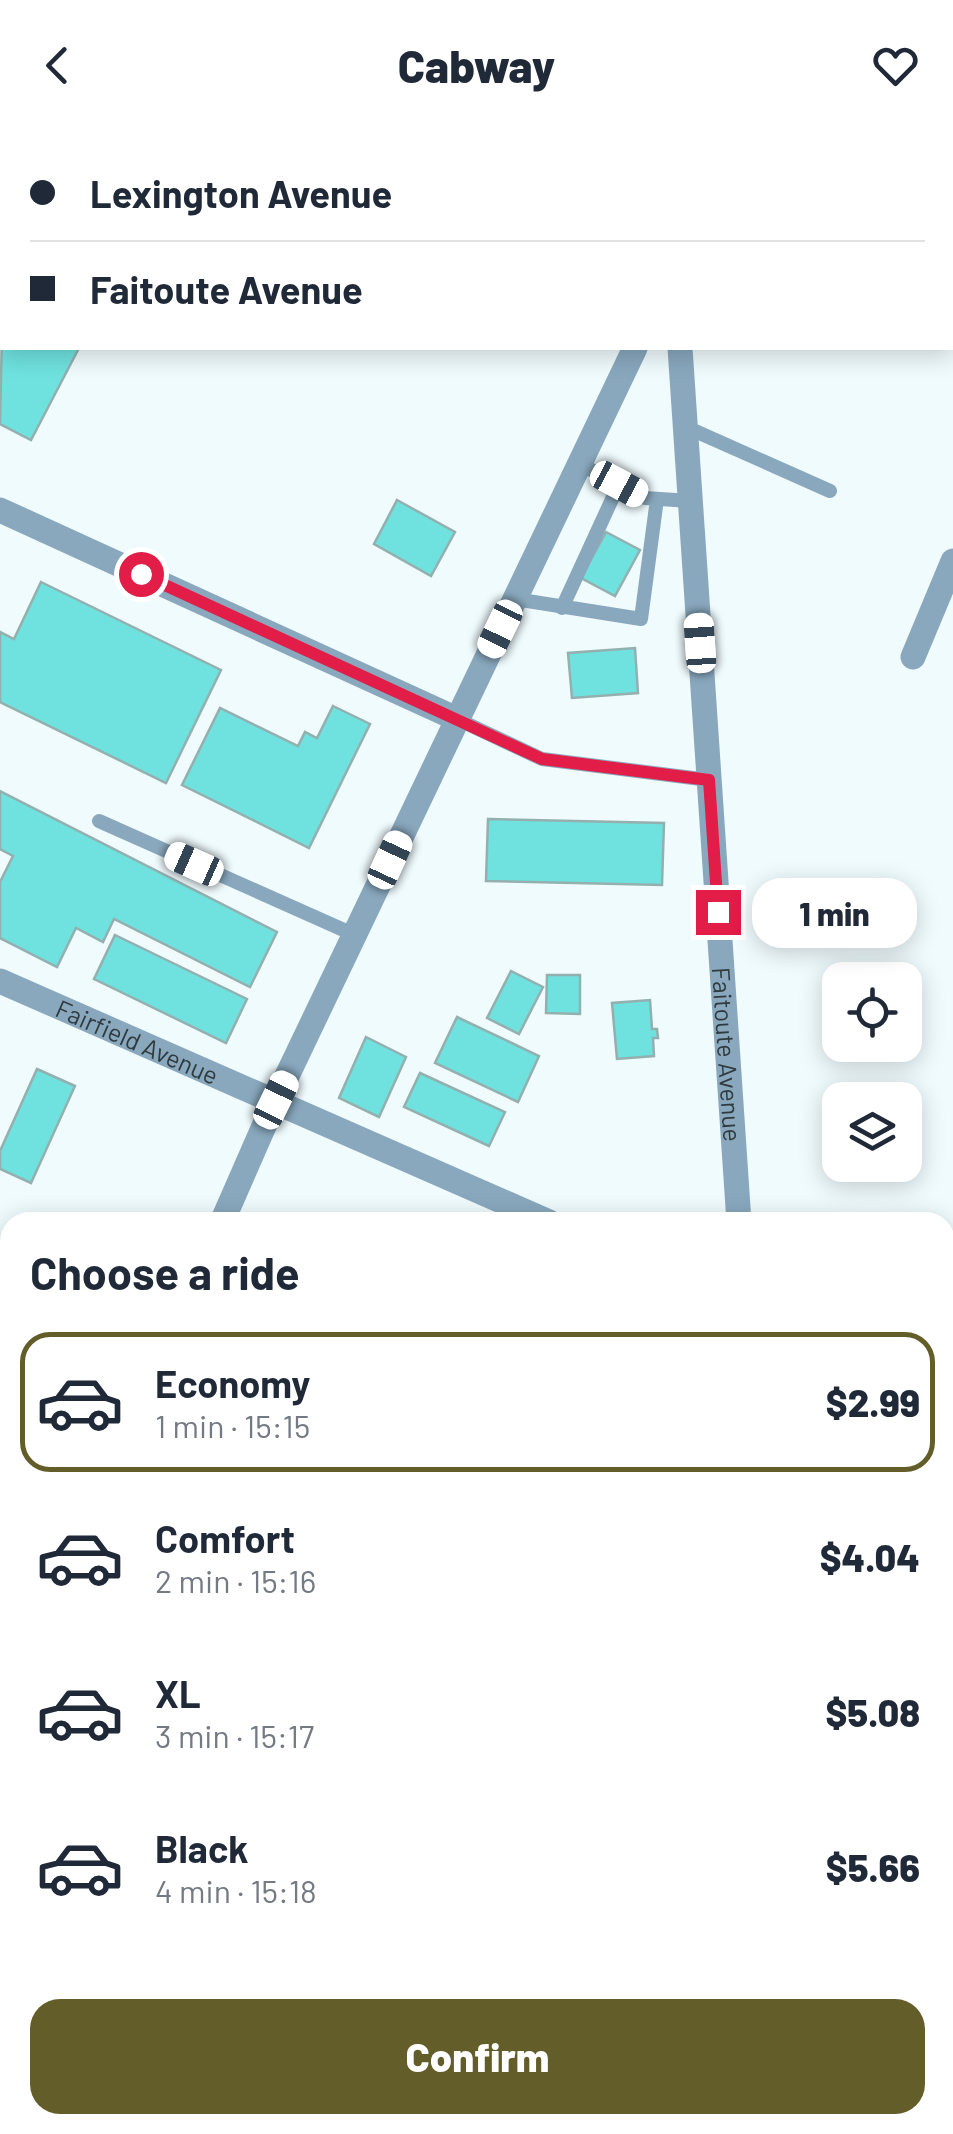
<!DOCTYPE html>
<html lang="en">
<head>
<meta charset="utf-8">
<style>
	:root { --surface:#fff; --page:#f6f6f7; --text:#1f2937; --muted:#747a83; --line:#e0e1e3; --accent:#635d29 }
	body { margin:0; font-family:Barlow,sans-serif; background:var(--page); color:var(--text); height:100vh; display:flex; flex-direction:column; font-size:38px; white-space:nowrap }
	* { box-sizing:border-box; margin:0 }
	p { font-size:32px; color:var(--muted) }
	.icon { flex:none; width:55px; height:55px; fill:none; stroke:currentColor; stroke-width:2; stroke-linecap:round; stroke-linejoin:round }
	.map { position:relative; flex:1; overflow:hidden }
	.details { position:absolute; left:0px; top:1082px; width:955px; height:922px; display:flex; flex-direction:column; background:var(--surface); border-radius:30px 30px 0 0; box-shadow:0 5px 25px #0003 }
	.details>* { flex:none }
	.guide { position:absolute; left:0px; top:0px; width:955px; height:220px; box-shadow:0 5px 25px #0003; display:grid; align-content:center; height:220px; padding:0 30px; background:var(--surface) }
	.tools { position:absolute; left:822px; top:832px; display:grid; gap:20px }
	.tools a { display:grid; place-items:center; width:100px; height:100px; border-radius:20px; background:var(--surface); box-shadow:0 5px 25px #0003; font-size:50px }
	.end { position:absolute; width:45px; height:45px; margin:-22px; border:12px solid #e11d48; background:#fff; box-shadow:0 0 0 5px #fff }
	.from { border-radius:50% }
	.bubble { position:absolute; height:70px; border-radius:30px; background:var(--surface); box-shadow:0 5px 25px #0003; font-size:32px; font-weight:800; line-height:70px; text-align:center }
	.car { position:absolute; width:30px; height:60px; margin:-30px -15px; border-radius:12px; box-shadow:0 0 8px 2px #0007; background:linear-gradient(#fff 24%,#345 0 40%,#fff 0 76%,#345 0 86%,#fff 0) }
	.guide b { display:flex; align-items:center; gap:35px; height:95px; font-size:38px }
	.guide b+b { border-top:2px solid var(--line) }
	.guide i { width:25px; height:25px; background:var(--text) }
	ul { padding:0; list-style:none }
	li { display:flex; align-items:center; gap:30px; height:140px; margin:0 20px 15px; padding:0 10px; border:5px solid transparent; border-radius:30px }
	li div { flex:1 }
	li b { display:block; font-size:38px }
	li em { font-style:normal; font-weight:800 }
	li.current { border-color:var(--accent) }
	li>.icon { width:90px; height:90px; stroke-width:1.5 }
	h2 { padding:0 30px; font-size:45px; line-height:120px }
	.button { display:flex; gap:20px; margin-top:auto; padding:20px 30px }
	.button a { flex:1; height:115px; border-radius:30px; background:var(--accent); color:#fff; font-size:40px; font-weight:800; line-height:115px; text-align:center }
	header { display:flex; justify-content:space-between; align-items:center; height:130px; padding:0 30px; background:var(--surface); font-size:45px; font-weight:800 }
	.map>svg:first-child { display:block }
</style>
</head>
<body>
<header><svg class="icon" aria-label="back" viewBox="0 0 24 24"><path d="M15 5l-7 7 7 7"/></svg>Cabway<svg class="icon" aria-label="heart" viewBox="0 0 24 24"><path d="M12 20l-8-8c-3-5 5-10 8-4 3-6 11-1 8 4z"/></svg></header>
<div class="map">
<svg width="953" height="2004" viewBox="0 0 953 2004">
	<rect width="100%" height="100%" fill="#f0fbfe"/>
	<!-- building -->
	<path fill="#6fe2df" stroke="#93b0af" stroke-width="2.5" d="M108 0H302L307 2H107Z
		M2 202V218H79L31 310 0 294Z
		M397 370 455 402 431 446 374 414Z
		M606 402 640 420 615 466 581 448Z
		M41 452 221 540 166 653 0 572V502L14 509Z
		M635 518 638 563 572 568 568 523Z
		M333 576 370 594 309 718 182 655 220 578 298 616 305 602 317 608Z
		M0 661 277 802 250 857 114 789 103 812 76 798 57 837 0 808V752L13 726 0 719Z
		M488 689 664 693 662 755 486 751Z
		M115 805 247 869 226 913 94 849Z
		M511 841 543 857 519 904 487 888Z
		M547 845H580V884L546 883Z
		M650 870 652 899H657L658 908H653L654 926 617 929 612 873Z
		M457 887 539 926 518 972 435 933Z
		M366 907 406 927 379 987 339 968Z
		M37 939 75 956 31 1053 0 1039V1021Z
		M420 943 505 982 489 1016 404 977Z
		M945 1810H953V1860L945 1859Z"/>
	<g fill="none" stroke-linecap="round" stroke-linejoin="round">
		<!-- service -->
		<path stroke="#89a8be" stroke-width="14" d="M686 297 830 361
			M580 334 645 368 690 371
			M515 469 641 489 657 369
			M562 478 619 354
			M457 589 542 629 709 650
			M99 691 355 805"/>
		<!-- minor -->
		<g stroke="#89a8be" stroke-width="25">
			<path d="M34 2 35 0"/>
			<path d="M0 79 2 73"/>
			<path id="s1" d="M680 218 739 1092"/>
			<path d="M0 380 457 589"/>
			<path d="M913 527 953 431"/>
			<path id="s2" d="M0 851 549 1092"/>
			<path d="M945 1167 953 1168"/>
			<path d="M0 1242 10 1247"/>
			<path d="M945 1930H953"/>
			<path d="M799 1995 800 2004"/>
			<path d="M281 2004 291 1995"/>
		</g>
		<!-- tertiary -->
		<path stroke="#89a8be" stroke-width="25" d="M731 2 732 0
			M222 1092 275 971 635 218
			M0 1600 10 1577"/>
		<!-- motorway -->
		<path stroke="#094a6d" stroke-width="30" d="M945 1510 953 1508
			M945 1605 953 1604
			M0 1722 10 1719
			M0 1818 10 1815"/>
	</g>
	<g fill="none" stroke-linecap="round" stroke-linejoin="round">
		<!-- route -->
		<path stroke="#e11d48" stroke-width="12" d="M141 444 542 629 709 650 718 782"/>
	</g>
	<g text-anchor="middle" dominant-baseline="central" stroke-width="10" stroke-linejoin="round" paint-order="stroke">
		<!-- street labels -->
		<g font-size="25" fill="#2f3b3e" stroke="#fff">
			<text stroke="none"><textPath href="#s2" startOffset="150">Fairfield Avenue</textPath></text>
			<text stroke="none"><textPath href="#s1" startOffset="708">Faitoute Avenue</textPath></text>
		</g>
	</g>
</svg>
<div class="tools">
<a><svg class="icon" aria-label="locate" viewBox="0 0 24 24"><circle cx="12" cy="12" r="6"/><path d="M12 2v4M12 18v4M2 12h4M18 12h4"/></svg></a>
<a><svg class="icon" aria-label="layers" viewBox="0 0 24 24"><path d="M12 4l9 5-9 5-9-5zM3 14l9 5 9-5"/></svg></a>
</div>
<i class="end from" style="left:141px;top:444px"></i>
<i class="end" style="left:718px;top:782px"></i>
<div class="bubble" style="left:752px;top:748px;width:165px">1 min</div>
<i class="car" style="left:619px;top:354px;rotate:118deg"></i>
<i class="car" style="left:500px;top:499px;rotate:206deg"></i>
<i class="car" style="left:700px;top:513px;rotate:356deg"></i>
<i class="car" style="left:390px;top:730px;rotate:25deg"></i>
<i class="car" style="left:194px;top:734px;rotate:294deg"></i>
<i class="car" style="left:276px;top:970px;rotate:26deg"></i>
<div class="guide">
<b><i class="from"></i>Lexington Avenue</b>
<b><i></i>Faitoute Avenue</b>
</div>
<section class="details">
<h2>Choose a ride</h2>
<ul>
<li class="current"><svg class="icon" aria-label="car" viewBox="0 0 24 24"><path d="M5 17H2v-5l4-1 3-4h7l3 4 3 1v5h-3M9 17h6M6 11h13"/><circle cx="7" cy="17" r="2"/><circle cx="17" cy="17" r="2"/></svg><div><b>Economy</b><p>1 min · 15:15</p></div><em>$2.99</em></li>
<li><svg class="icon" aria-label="car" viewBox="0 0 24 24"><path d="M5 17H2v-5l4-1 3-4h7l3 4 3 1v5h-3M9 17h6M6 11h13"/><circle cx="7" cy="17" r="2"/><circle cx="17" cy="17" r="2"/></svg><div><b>Comfort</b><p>2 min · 15:16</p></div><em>$4.04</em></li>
<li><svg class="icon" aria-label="car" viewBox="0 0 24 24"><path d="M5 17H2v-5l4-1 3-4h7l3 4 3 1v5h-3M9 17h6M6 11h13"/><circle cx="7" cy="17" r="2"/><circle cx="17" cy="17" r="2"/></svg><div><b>XL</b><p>3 min · 15:17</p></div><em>$5.08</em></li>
<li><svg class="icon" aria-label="car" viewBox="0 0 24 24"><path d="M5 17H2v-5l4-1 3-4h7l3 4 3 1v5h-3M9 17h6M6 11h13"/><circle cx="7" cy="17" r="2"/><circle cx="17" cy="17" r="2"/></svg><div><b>Black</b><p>4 min · 15:18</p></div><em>$5.66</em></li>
</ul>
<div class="button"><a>Confirm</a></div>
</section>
</div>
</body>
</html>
